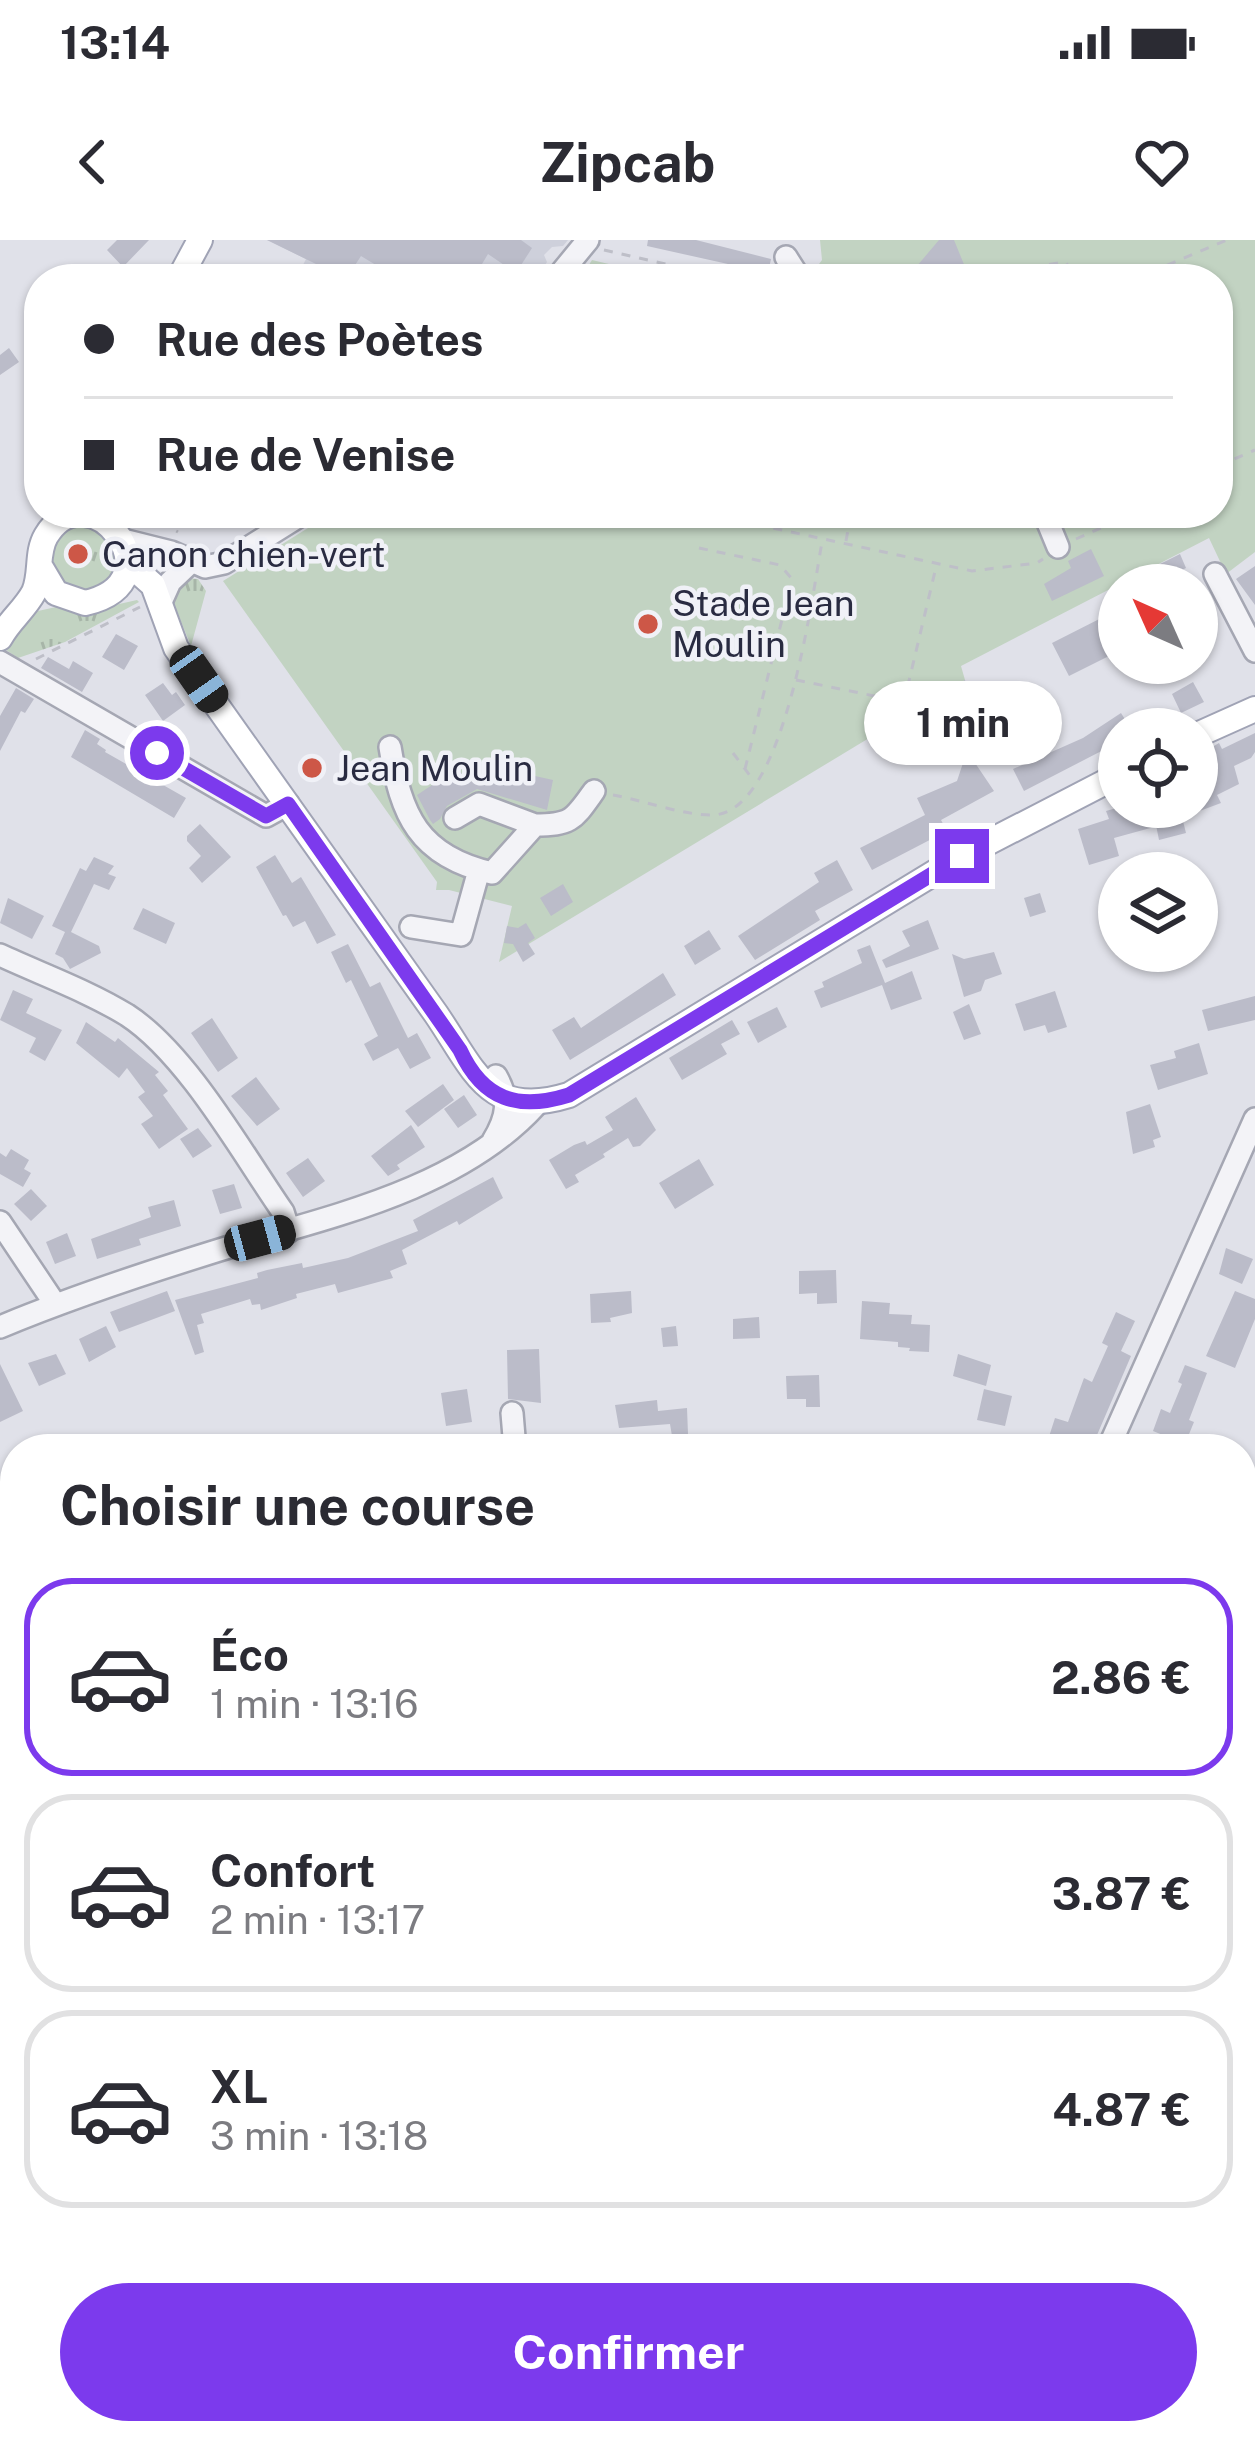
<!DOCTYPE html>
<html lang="fr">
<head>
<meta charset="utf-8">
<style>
	:root { --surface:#fff; --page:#f2f2f3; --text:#2b2b33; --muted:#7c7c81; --line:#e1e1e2; --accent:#7c3aed }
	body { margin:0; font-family:"Public Sans",sans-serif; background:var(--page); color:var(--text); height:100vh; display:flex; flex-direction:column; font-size:45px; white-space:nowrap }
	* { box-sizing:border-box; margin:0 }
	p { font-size:39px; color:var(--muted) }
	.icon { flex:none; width:66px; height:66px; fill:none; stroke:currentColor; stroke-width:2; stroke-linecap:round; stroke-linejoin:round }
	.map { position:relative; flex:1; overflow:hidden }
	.panel { position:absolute; left:0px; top:1194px; width:1257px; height:1011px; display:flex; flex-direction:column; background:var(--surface); border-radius:48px 48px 0 0; box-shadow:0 3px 9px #0004 }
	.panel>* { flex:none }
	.guide { position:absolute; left:24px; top:24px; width:1209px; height:264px; border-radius:48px; box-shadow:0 3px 9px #0004; display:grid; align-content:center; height:264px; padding:0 60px; background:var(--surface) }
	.needle { width:78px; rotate:315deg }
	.tools { position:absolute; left:1098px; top:324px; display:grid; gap:24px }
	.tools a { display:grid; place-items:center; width:120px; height:120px; border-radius:50%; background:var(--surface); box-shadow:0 3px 9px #0004; font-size:60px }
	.end { position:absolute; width:54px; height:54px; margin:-27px; border:15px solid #7c3aed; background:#fff; box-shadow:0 0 0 6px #fff }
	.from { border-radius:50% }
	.bubble { position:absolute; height:84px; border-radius:42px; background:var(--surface); box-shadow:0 3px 9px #0004; font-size:39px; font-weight:700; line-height:84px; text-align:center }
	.car { position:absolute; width:36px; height:72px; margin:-36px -18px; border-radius:15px; box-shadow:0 0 9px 3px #0007; background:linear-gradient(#222 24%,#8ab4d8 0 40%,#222 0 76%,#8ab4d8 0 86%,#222 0) }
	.guide b { display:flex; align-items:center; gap:42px; height:114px; font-size:45px }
	.guide b+b { border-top:3px solid var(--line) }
	.guide i { width:30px; height:30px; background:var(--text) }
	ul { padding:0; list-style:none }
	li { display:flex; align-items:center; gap:36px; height:198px; margin:0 24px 18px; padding:0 36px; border:6px solid var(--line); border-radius:48px }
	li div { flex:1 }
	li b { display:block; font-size:45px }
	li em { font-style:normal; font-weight:700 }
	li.on { border-color:var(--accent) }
	li>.icon { width:108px; height:108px; stroke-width:1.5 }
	h2 { padding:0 60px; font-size:54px; line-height:144px }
	.primary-button { display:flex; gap:24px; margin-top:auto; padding:24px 60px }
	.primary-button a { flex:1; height:138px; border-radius:72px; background:var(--accent); color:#fff; font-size:48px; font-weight:700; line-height:138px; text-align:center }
	.status { display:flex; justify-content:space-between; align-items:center; height:84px; padding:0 60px; background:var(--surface); direction:ltr }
	.status svg { height:33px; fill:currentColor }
	header { display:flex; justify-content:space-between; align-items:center; height:156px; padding:0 60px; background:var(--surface); font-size:54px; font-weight:700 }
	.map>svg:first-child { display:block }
</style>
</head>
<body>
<div class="status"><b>13:14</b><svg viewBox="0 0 49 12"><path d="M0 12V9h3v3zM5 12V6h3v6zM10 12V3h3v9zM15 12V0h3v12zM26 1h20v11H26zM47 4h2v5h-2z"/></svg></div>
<header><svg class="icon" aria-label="back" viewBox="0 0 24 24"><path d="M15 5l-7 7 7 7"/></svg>Zipcab<svg class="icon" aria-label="heart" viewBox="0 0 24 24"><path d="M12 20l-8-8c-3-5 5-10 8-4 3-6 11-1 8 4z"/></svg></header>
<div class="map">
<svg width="1255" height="2203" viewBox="0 0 1255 2203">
	<defs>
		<pattern id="grass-tufts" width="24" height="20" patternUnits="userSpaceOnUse" patternTransform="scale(3)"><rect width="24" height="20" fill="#c2d3c2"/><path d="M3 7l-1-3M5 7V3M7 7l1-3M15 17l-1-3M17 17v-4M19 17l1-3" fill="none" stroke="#a7b5a8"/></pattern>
		<pattern id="forest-firs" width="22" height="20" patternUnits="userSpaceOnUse" patternTransform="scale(3)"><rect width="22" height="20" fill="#c2d3c2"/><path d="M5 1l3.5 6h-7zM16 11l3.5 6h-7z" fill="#a7b5a8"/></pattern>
		<pattern id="park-dots" width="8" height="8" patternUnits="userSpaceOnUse" patternTransform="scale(3)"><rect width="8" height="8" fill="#c2d3c2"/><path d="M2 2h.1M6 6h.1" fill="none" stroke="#a7b5a8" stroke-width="1.8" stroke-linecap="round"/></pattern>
		<pattern id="water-ripples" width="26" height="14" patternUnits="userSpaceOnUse" patternTransform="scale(3)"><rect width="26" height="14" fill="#9ca5c9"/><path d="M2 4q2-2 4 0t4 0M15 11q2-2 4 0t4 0" fill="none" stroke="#7f87a5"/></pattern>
	</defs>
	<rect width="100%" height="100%" fill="#e0e1e9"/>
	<!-- built -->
	<path fill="#ced0db" d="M267 0H568L563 6 552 7 544 15 547 22 536 39H296L306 19Z"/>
	<!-- grass -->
	<path fill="url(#grass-tufts)" d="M51 319a33 33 0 1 1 66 0a33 33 0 1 1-66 0Z
		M187 338 198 339 206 351 191 406 173 362 175 347Z
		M137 360 139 362 65 402 18 418 3 408 23 379 38 371 56 367 88 371Z"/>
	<!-- forest -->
	<path fill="url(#forest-firs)" d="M1255 2025V2128L1242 2134V2027Z
		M1242 2185 1253 2203H1029L1022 2190H1242Z"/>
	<!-- park -->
	<path fill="url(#park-dots)" d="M636 2190H746L742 2203H624Z"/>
	<!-- garden -->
	<path fill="#c2d3c2" d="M820 0H1255V312L1226 334 1209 298 961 426 965 440 499 722 512 666 449 650H436L437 642 223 341 332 273H1218V39H808L822 20Z
		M592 20 651 34 666 31 704 39H580Z"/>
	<!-- water -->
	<path fill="url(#water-ripples)" d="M748 2190H792L786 2203H744Z
		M1042 2190H1116L1136 2203H1057Z"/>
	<!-- building -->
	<path fill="#bbbcc9" d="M117 0H149L123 27 107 10Z
		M267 0H521L532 8 516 33 488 14 473 39H399L361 16 346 39H335L318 25Z
		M648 0H696L771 19 768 33 647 6Z
		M939 0H954L970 39H906Z
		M9 108 19 122 0 135V115Z
		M1091 309 1104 336 1052 361 1044 344 1071 328 1068 321Z
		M1180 314 1186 328 1163 339 1156 326Z
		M1255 326V365L1236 339Z
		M1119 369V411L1069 436 1052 403Z
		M116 394 138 406 124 430 102 417Z
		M48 417 69 429 73 421 93 433 82 452 41 428Z
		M965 440 969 453 946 467 939 456Z
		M1193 442 1204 462 1181 473 1172 454Z
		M163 443 172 455 176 452 185 465 163 481 145 455Z
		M16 448 34 459 25 473 21 471 0 511V476Z
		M1121 473 1131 489H1119V513L1115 504 1024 551 1013 529 1083 498Z
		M85 490 100 499 97 504 106 510 105 512 186 558 174 578 71 517Z
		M1255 493V512L1251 518 1234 526 1239 544 1217 555 1221 563 1197 572V516L1219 503 1222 509Z
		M967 511 994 551 941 580 947 591 872 630 860 608 925 575 917 558 957 541Z
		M494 527 553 540 547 570 477 549 447 566 440 579 433 584 430 580 417 555 458 528 466 540 490 545Z
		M1120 567H1148L1154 587 1114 598 1119 616 1089 625 1078 589 1109 579 1106 571Z
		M1181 573 1186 593 1159 600 1155 580Z
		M200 584 231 617 202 643 189 628 201 616 187 601V596Z
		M275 615 292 643 301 637 336 695 317 704 305 681 293 687 286 675 283 676 256 627Z
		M94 617 114 626 108 634 116 637 109 650 94 644 71 692 99 706 101 713 70 729 63 718 55 714 65 692 52 686 80 628 86 631Z
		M837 620 853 650 815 671 820 680 755 720 738 696 819 642 814 633Z
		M563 644 573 662 551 676 540 658Z
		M1040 653 1046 672 1030 677 1024 658Z
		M8 658 44 676 32 699 0 683Z
		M143 668 175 683 166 704 133 689Z
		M928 680 939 709 886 728 882 720 910 706 902 691Z
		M526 683 535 698 528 703 535 714 523 722 513 704 504 703 507 686 518 688Z
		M709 690 721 709 695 725 684 706Z
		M348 704 370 747 380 742 408 798 417 793 431 818 410 829 398 808 373 821 364 804 378 796 351 740 346 743 331 712Z
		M870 705 885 743 912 731 922 759 891 770 882 745 821 768 814 751 824 747 822 742 862 723 857 710Z
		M994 712 1002 734 985 740 981 751 964 757 952 714 964 719Z
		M663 733 676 755 570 820 552 790 574 777 581 788Z
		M13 750 33 759 26 773 62 790 45 821 29 812 36 798 0 780Z
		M1055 751 1067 787 1048 793 1045 785 1024 791 1015 764Z
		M1255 756V780L1208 791 1202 770Z
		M969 764 981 794 964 800 953 772Z
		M777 767 787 787 758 803 747 782Z
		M212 778 238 818 218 832 191 793Z
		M732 780 740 794 721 804 727 814 682 840 669 818Z
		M86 782 115 802 118 798 159 832 155 835 168 851 163 855 188 889 159 909 141 884 153 876 138 857 145 852 127 828 119 838 76 803Z
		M1199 803 1208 834 1158 850 1150 825 1176 818 1174 811Z
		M256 837 280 869 257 886 231 856Z
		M443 844 454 860 418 887 405 871Z
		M464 855 477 875 458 888 444 869Z
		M636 857 656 890 640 906 633 907 628 898 603 914 605 917 575 935 579 942 566 949 549 920 574 905 585 901 587 905 613 890 605 877Z
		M1150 864 1161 897 1153 900 1155 907 1133 914 1126 872Z
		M411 885 425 907 397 925 400 929 388 936 371 916Z
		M198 888 212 906 193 918 180 899Z
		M11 909 29 920 24 929 31 933 23 947 0 934V913L6 917Z
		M308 918 325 941 303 957 286 933Z
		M699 919 714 945 675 969 659 943Z
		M493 937 503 958 459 985 457 981 402 1010 407 1024 390 1031 393 1038 338 1053 335 1044 296 1054 297 1058 261 1070 260 1064 252 1065 250 1059 201 1074 204 1083 197 1085 204 1112 195 1115 175 1060 258 1038 257 1033 267 1030 302 1023 303 1028 348 1018 418 991 413 980Z
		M234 944 242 968 220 974 212 950Z
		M31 949 47 966 31 981 14 964Z
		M174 960 181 986 139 999 141 1005 97 1019 91 999 151 977 148 967Z
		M67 993 76 1016 55 1024 46 1002Z
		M1226 1008 1253 1019 1242 1044 1219 1034Z
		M836 1030 837 1063 817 1064V1053L799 1054V1031Z
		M167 1051 175 1071 119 1092 110 1072Z
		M631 1051 632 1073 610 1078 611 1082 591 1083 590 1054Z
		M1235 1051 1255 1059V1079L1235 1128 1206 1116Z
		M862 1061 890 1063 889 1074 912 1075 911 1084 930 1085 929 1112 909 1111 910 1108 898 1107V1102L860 1099Z
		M1116 1072 1135 1081 1121 1111 1131 1116 1091 1209H1045L1055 1178 1068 1182 1084 1138 1092 1142 1108 1106 1102 1103Z
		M759 1077 760 1098 733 1099V1079Z
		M106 1086 116 1107 89 1122 79 1099Z
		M676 1086 678 1106 663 1107 661 1088Z
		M539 1109 541 1163 508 1159 507 1110Z
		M56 1114 66 1134 39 1146 28 1123Z
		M958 1114 991 1125 986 1146 953 1136Z
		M0 1124 23 1171 0 1182Z
		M1185 1125 1207 1133 1189 1180 1194 1182 1185 1204 1153 1191 1161 1169 1170 1173 1182 1144 1178 1142Z
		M819 1135 820 1167H806V1159H787L786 1136Z
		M467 1149 472 1182 446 1186 441 1153Z
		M984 1149 1012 1156 1005 1186 977 1180Z
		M657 1160 658 1171 687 1168 688 1194 672 1196 670 1184 619 1188 615 1165Z
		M0 1346 15 1381V1410L0 1416Z
		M1255 1698V1759H1254L1242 1728V1703Z
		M233 2190H292L285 2203 279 2191 256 2203H240Z
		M332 2190H412L419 2203H325Z
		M711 2190H746L742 2203H707Z"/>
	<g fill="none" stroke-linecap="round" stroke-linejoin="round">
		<defs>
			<path id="minor" d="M786 17 800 39
				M556 39 588 0
				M1044 273 1058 307
				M123 300 171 312 205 327 224 323 304 273
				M1215 334 1255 411
				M161 362 170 342 190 323
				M0 422 266 576 288 564
				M390 507C401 575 418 616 492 633L535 585C572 585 574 579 594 551
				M455 578 479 564 535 585
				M411 687 461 695 479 630
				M0 715C41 734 88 751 127 775 187 814 242 913 283 972L289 991
				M493 901C508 876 510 861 496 836
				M0 982 55 1064
				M0 1087C84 1052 172 1024 259 998 354 971 467 941 536 865
				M512 1173 515 1209
				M1108 1209 1255 879
				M1242 1350 1255 1356
				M0 1436 15 1431
				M0 1789 15 1813
				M878 2190 886 2203
				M961 2190 968 2203
				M300 2203 317 2190"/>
			<path id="major" d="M179 39 200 0
				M127 322 153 345 176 408 436 774C475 831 488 880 569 855L962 616 1119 535
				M0 398C9 381 25 369 34 352 42 334 36 313 46 296 88 226 182 341 85 363L56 353 40 326
				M1197 495 1255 469
				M1242 1664H1255
				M0 2060 15 2057"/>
		</defs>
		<!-- minor casing -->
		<use href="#minor" stroke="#a5a7b3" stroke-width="26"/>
		<!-- major casing -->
		<use href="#major" stroke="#a0a3b5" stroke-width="28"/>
		<!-- path -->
		<path stroke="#bebfc8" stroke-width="3" stroke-dasharray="9 9" stroke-linecap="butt" d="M604 10 731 39
			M1000 39 1005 31 1065 22 1080 39
			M1134 39 1227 0
			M1218 226 1255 210
			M145 273 178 292
			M703 273 972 331 1037 323 1043 319
			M1076 299 1135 273
			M846 301 851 273
			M699 308 780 325 792 339 745 529
			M36 419 140 367
			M796 440 904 462 936 327
			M733 513 754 541
			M613 555C642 560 685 576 713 575 785 573 812 356 822 302
			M1242 1909 1255 1905
			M660 2203 673 2190"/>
		<!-- minor -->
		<use href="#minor" stroke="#f3f3f7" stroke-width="21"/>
		<!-- major -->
		<use href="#major" stroke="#fff" stroke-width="24"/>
	</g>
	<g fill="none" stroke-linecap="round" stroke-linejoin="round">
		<!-- route -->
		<path stroke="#7c3aed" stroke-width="15" d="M157 513 266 576 288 564 460 810C483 860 518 871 569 855L962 616"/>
	</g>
	<!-- markers -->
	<g fill="#cd5747" stroke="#f0f1f7" stroke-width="4.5">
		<circle cx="78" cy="314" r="12"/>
		<circle cx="648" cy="384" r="12"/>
		<circle cx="312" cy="528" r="12"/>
	</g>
	<g text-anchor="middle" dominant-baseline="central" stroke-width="9" stroke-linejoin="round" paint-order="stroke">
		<!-- poi labels -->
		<g font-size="36" fill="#292b41" stroke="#f0f1f7" text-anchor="start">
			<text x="102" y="314">Canon chien-vert</text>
			<text x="672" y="363">Stade Jean<tspan x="672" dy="41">Moulin</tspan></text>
			<text x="336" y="528">Jean Moulin</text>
		</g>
	</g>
</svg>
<div class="tools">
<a><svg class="needle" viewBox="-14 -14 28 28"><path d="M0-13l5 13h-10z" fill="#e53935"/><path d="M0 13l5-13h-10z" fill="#7c7c81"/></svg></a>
<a><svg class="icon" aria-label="locate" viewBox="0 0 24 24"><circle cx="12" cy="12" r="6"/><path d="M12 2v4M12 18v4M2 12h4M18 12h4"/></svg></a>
<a><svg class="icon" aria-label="layers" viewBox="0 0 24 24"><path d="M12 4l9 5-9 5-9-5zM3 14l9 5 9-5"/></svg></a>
</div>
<i class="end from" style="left:157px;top:513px"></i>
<i class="end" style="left:962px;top:616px"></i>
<div class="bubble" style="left:864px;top:441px;width:198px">1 min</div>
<i class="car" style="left:199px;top:439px;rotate:145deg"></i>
<i class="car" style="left:260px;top:998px;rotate:75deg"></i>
<div class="guide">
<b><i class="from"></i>Rue des Poètes</b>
<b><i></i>Rue de Venise</b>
</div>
<section class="panel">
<h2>Choisir une course</h2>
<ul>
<li class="on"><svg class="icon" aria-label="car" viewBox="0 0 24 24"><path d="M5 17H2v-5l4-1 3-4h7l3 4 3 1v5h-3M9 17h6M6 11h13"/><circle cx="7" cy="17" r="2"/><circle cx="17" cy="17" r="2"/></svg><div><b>Éco</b><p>1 min · 13:16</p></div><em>2.86 €</em></li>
<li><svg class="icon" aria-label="car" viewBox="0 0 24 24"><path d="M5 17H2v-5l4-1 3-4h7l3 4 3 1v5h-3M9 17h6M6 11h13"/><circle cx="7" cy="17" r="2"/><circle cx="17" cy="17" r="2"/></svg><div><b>Confort</b><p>2 min · 13:17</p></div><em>3.87 €</em></li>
<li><svg class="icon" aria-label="car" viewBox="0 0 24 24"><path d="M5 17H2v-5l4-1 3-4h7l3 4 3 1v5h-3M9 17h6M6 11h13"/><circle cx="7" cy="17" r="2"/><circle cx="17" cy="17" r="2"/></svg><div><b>XL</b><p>3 min · 13:18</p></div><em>4.87 €</em></li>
</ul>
<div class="primary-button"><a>Confirmer</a></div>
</section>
</div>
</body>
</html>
